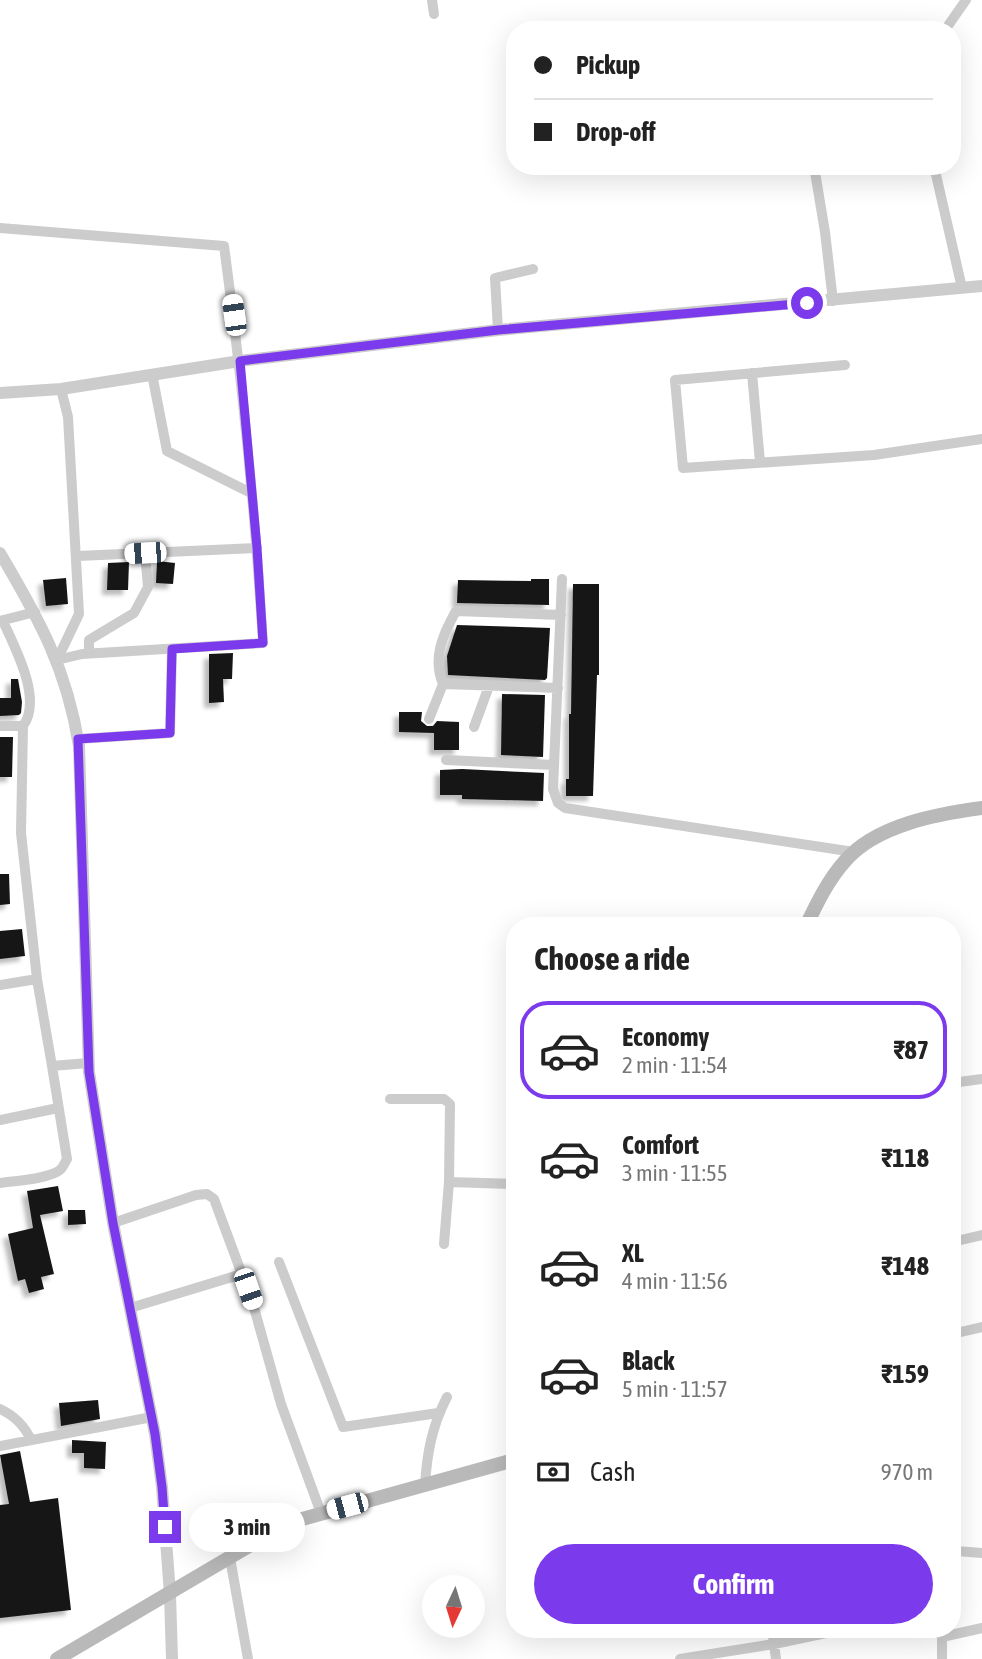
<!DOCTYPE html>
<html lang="en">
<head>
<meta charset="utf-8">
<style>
	:root { --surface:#fff; --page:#f6f6f6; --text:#222; --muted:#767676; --line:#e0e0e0; --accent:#7c3aed }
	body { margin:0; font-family:"Asap Condensed",sans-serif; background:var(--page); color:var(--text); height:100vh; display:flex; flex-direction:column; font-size:26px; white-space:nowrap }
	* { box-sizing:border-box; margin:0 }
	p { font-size:23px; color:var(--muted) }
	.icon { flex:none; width:38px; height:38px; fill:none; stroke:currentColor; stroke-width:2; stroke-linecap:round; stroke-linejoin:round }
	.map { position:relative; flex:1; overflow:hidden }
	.drawer { position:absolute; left:506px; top:917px; width:455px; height:721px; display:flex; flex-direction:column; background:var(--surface); border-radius:28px; box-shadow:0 7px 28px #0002 }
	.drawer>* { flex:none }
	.top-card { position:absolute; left:506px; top:21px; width:455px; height:154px; border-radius:28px; box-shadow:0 7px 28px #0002; display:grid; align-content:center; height:154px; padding:0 28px; background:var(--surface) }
	.needle { width:46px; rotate:184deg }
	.controls { position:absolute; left:422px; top:1575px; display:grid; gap:14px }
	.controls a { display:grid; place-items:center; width:63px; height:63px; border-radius:50%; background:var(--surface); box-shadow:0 7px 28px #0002; font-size:35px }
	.end { position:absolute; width:32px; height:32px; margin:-16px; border:9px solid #7c3aed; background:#fff; box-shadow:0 0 0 4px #fff }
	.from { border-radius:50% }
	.bubble { position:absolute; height:49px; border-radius:24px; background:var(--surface); box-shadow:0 7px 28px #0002; font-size:23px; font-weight:700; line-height:49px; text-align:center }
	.car { position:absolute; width:21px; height:42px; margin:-21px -10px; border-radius:9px; box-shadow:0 0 5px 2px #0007; background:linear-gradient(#fff 24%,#345 0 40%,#fff 0 76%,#345 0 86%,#fff 0) }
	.top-card b { display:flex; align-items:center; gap:24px; height:66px; font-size:26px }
	.top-card b+b { border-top:2px solid var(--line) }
	.top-card i { width:18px; height:18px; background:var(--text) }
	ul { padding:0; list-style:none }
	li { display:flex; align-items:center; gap:21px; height:98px; margin:0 14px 10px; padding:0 14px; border:4px solid transparent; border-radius:28px }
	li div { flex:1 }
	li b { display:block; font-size:26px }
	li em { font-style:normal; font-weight:700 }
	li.selected { border-color:var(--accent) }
	li>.icon { width:63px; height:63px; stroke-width:1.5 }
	h2 { padding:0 28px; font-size:32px; line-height:84px }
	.pay { display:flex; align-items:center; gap:18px; height:77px; padding:0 28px; font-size:26px }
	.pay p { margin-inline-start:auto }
	.action { display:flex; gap:14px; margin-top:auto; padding:14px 28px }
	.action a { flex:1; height:80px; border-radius:42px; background:var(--accent); color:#fff; font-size:28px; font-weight:700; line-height:80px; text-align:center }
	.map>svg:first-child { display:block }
</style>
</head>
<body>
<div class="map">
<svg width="982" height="1659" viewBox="0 0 982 1659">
	<defs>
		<filter id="shadow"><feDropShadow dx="-5" dy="5" stdDeviation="2" flood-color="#0004"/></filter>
	</defs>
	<rect width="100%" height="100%" fill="#fff"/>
	<!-- building -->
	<path fill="#161616" filter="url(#shadow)" d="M157 561 175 563 173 584 156 583Z
		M129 562 128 590H107L108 563Z
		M66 578 68 604 46 606 43 580Z
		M531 579H549V605L457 603 458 580 531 581Z
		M573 584H599V675H597L593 796H566V779H569V714H571Z
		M457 625 550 628 547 678 545 680 448 675 447 656Z
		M233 653 232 679H223L224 702 209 703V654Z
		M11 679H18L22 702 21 713 19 715 0 716V698H11Z
		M502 694 545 695 543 757 501 755Z
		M399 712H422L421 721 427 726H433L437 721 459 722V750H434V733L399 732Z
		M0 737H13L12 777H0Z
		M462 769 544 773 543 801 462 799V795H440V770Z
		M0 874H9L10 904 0 905Z
		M22 929 25 956 0 959V931Z
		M58 1186 63 1211 40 1215 54 1274 41 1277 44 1289 29 1293 25 1279 18 1281 8 1234 33 1228 27 1191Z
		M68 1210H85L86 1224 68 1225Z
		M98 1400 100 1419 61 1426 59 1403Z
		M72 1440 106 1442 105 1469 84 1468V1453H72Z
		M20 1451 30 1502 58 1498 71 1610 0 1618V1505L9 1504 0 1455Z"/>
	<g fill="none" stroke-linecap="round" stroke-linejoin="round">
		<!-- minor -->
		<path stroke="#ccc" stroke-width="10" d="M432 0 434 14
			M945 30 966 0
			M814 166 825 232 833 301
			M934 166 962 288
			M0 228 224 246C242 378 255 510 263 643L82 654 57 660
			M498 330 495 278 533 269
			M845 365 675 380 683 468 874 455 982 439
			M752 373 760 462
			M152 374 167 451 251 493
			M78 556 257 548
			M562 579 553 789 558 803 565 808 854 852
			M0 621 35 612
			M3 621C15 648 43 699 23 726L21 833 37 979
			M89 653V640L134 613 148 587 145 553
			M57 660 79 614 68 417 61 389
			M443 684 558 688
			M429 719 443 684C432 658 443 634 456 611L561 615
			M0 726H23
			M474 727 489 686
			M78 739 170 733 172 649
			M446 760 554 765
			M0 985 37 979 52 1066 88 1063
			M952 1083 982 1079
			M390 1099H444L450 1104 449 1182 444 1244
			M0 1120 58 1108
			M449 1182 514 1184
			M0 1183C14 1181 51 1179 61 1169 64 1166 65 1162 67 1159L52 1066
			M113 1223 196 1195 207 1194 214 1199 253 1304 281 1404 321 1513
			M952 1242 982 1235
			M279 1262 343 1427 438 1413
			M130 1308 242 1274
			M952 1334 982 1327
			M0 1409C15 1416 24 1425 31 1440
			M0 1446 152 1417
			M425 1485C427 1453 432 1426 447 1397
			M952 1541 956 1551 982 1553
			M230 1558 248 1659
			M772 1629 776 1659
			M938 1629 942 1637V1659
			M942 1637 982 1628
			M680 1659 774 1644 845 1629"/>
		<!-- tertiary -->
		<path stroke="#ccc" stroke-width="12" d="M0 393 61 389 240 361 498 330 982 286
			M0 553C39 619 67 669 79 746L89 1072 113 1223 155 1434 162 1487 170 1594 172 1659"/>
		<!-- secondary -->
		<path stroke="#b9b9b9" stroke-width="14" d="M806 926C817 903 828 880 845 861 876 825 937 814 982 808
			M57 1659 288 1523 514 1460"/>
	</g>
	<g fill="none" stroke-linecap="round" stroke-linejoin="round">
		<!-- route -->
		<path stroke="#7c3aed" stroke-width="9" d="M165 1527 162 1487 155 1434 113 1223 89 1072 78 739 170 733 172 649 263 643 257 548 240 361 498 330 807 303"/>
	</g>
</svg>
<div class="controls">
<a><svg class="needle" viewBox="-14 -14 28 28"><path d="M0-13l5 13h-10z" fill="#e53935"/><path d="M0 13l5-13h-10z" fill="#767676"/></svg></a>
</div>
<i class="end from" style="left:807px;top:303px"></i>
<i class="end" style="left:165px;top:1527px"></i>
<div class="bubble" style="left:189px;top:1503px;width:116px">3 min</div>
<i class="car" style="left:234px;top:315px;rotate:352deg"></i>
<i class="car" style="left:145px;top:553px;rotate:267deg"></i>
<i class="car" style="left:248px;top:1289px;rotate:161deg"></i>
<i class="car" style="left:347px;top:1506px;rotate:255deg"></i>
<div class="top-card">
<b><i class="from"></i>Pickup</b>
<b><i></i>Drop-off</b>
</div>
<section class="drawer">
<h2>Choose a ride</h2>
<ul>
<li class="selected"><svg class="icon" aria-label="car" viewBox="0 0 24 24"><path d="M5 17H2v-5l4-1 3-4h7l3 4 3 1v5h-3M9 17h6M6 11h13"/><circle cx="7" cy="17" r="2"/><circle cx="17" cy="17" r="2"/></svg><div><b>Economy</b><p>2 min · 11:54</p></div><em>₹87</em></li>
<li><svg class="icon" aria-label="car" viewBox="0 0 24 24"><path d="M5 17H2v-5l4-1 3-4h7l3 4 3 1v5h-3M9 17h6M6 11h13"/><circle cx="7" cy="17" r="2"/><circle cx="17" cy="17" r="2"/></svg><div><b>Comfort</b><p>3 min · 11:55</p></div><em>₹118</em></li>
<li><svg class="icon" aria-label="car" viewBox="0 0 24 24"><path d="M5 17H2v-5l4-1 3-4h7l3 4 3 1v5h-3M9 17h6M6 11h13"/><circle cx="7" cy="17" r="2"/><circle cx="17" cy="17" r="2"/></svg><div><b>XL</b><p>4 min · 11:56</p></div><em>₹148</em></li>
<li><svg class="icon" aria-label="car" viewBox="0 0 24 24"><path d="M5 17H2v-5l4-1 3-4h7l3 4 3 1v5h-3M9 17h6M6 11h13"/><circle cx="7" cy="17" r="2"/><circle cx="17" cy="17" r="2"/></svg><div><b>Black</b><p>5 min · 11:57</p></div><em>₹159</em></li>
</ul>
<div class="pay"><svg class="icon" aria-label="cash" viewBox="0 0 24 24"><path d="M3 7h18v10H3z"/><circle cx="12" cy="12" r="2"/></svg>Cash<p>970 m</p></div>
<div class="action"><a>Confirm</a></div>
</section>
</div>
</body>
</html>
